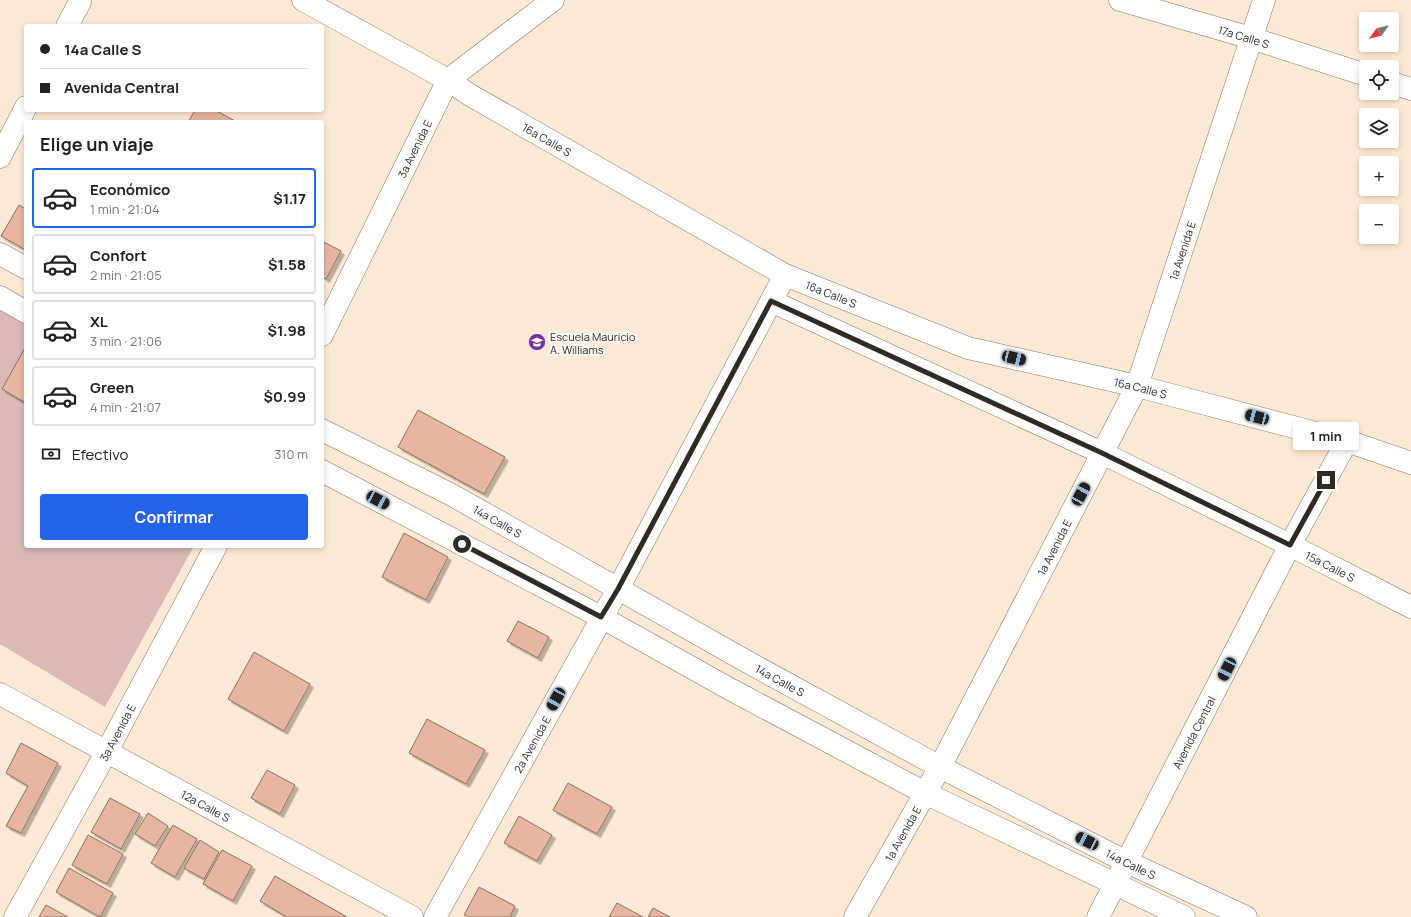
<!DOCTYPE html>
<html lang="es">
<head>
<meta charset="utf-8">
<style>
	:root { --surface:#fff; --page:#f6f6f6; --text:#222; --muted:#767676; --line:#e0e0e0; --accent:#2563eb }
	body { margin:0; font-family:Manrope,sans-serif; background:var(--page); color:var(--text); height:100vh; display:flex; flex-direction:column; font-size:15px; white-space:nowrap }
	* { box-sizing:border-box; margin:0 }
	p { font-size:13px; color:var(--muted) }
	.icon { flex:none; width:22px; height:22px; fill:none; stroke:currentColor; stroke-width:2; stroke-linecap:round; stroke-linejoin:round }
	.map { position:relative; flex:1; overflow:hidden }
	.panel { position:absolute; left:24px; top:120px; width:300px; height:428px; display:flex; flex-direction:column; background:var(--surface); border-radius:4px; box-shadow:0 2px 6px #0003 }
	.panel>* { flex:none }
	.banner { position:absolute; left:24px; top:24px; width:300px; height:88px; border-radius:4px; box-shadow:0 2px 6px #0003; display:grid; align-content:center; height:88px; padding:0 16px; background:var(--surface) }
	.needle { width:26px; rotate:236deg }
	.controls { position:absolute; left:1359px; top:12px; display:grid; gap:8px }
	.controls a { display:grid; place-items:center; width:40px; height:40px; border-radius:4px; background:var(--surface); box-shadow:0 2px 6px #0003; font-size:20px }
	.end { position:absolute; width:18px; height:18px; margin:-9px; border:5px solid #312a22; background:#fff; box-shadow:0 0 0 2px #fff }
	.from { border-radius:50% }
	.bubble { position:absolute; height:28px; border-radius:4px; background:var(--surface); box-shadow:0 2px 6px #0003; font-size:13px; font-weight:700; line-height:28px; text-align:center }
	.car { position:absolute; width:12px; height:24px; margin:-12px -6px; border-radius:5px; box-shadow:0 0 3px 1px #0007; background:linear-gradient(#222 24%,#8ab4d8 0 40%,#222 0 76%,#8ab4d8 0 86%,#222 0) }
	.banner b { display:flex; align-items:center; gap:14px; height:38px; font-size:15px }
	.banner b+b { border-top:1px solid var(--line) }
	.banner i { width:10px; height:10px; background:var(--text) }
	ul { padding:0; list-style:none }
	li { display:flex; align-items:center; gap:12px; height:60px; margin:0 8px 6px; padding:0 8px; border:2px solid var(--line); border-radius:4px }
	li div { flex:1 }
	li b { display:block; font-size:15px }
	li em { font-style:normal; font-weight:700 }
	li.on { border-color:var(--accent) }
	li>.icon { width:36px; height:36px; stroke-width:1.5 }
	h2 { padding:0 16px; font-size:18px; line-height:48px }
	.pay { display:flex; align-items:center; gap:10px; height:44px; padding:0 16px; font-size:15px }
	.pay p { margin-inline-start:auto }
	.button { display:flex; gap:8px; margin-top:auto; padding:8px 16px }
	.button a { flex:1; height:46px; border-radius:4px; background:var(--accent); color:#fff; font-size:16px; font-weight:700; line-height:46px; text-align:center }
	.map>svg:first-child { display:block }
</style>
</head>
<body>
<div class="map">
<svg width="1411" height="917" viewBox="0 0 1411 917">
	<defs>
		<filter id="shadow"><feDropShadow dx="3.5" dy="3.5" stdDeviation="0" flood-color="#0004"/></filter>
	</defs>
	<rect width="100%" height="100%" fill="#feead4"/>
	<!-- grass -->
	<path fill="#dab9b6" d="M0 307 26 322V546H194L105 707 0 644Z"/>
	<!-- building -->
	<path fill="#e6b6a0" stroke="#8b7166" filter="url(#shadow)" d="M195 110H215L237 122H188Z
		M19 205 26 209V250L1 236Z
		M322 241 341 251 326 279 322 276Z
		M26 346V403L2 389Z
		M418 410 505 457 484 494 398 447Z
		M404 533 448 557 426 600 382 577Z
		M518 621 549 637 538 658 507 641Z
		M254 652 310 684 284 731 228 699Z
		M427 719 485 750 466 784 409 753Z
		M21 743 58 763 21 833 6 826 28 786 6 773Z
		M267 770 295 785 280 814 251 798Z
		M568 783 612 807 597 834 553 810Z
		M110 798 140 814 121 849 91 832Z
		M148 813 168 826 155 846 135 834Z
		M519 816 552 835 537 861 504 843Z
		M173 825 197 839 175 877 151 863Z
		M88 835 123 854 107 884 72 865Z
		M200 840 219 852 204 879 184 868Z
		M222 850 252 866 233 901 203 884Z
		M69 868 113 893 100 917 56 892Z
		M275 876 347 917H287L260 901Z
		M479 887 515 906 510 917H469L464 915Z
		M617 903 643 917H609Z
		M46 905 68 917H39Z
		M653 908 670 917H648Z"/>
	<g fill="none" stroke-linecap="round" stroke-linejoin="round">
		<defs>
			<g id="minor">
				<path id="s1" d="M303 0 448 80 470 95 785 275 968 348 1137 386 1347 441 1411 463"/>
				<path id="s2" d="M1120 0 1251 38 1366 75"/>
				<path d="M67 26 80 2"/>
				<path d="M1392 83 1411 89"/>
				<path d="M0 157 26 107"/>
				<path id="s3" d="M771 301 1102 453 1290 545 1411 607"/>
				<path id="s4" d="M322 335 448 80 553 0"/>
				<path id="s5" d="M0 694 412 917"/>
				<path id="s6" d="M15 917 107 751 216 546"/>
				<path id="s7" d="M435 917 618 589 785 275"/>
				<path id="s8" d="M855 917 940 767 1137 386 1264 0"/>
			</g>
			<g id="tertiary">
				<path d="M0 254 26 268"/>
				<path d="M0 297 26 312"/>
				<path id="s9" d="M322 430 452 495 753 665 940 767 1127 862 1246 917"/>
				<path d="M322 471 601 617 728 688 925 793 1184 917"/>
				<path id="s10" d="M1098 917 1290 545 1347 441"/>
			</g>
		</defs>
		<!-- minor casing -->
		<use href="#minor" stroke="#867460" stroke-width="23"/>
		<!-- tertiary casing -->
		<use href="#tertiary" stroke="#867460" stroke-width="23"/>
		<!-- minor -->
		<use href="#minor" stroke="#fff" stroke-width="22"/>
		<!-- tertiary -->
		<use href="#tertiary" stroke="#fff" stroke-width="22"/>
	</g>
	<g fill="none" stroke-linecap="round" stroke-linejoin="round">
		<!-- route -->
		<path stroke="#312a22" stroke-width="5" d="M462 544 601 617 618 589 771 301 1102 453 1290 545 1326 480"/>
	</g>
	<!-- icons -->
	<defs>
		<symbol id="school-disc" viewBox="-11 -11 22 22"><circle r="9.5" fill="#782fa1" stroke="#fefaf6"/><path d="M0-5L7-2L0 1L-7-2ZM-4 1L0 2.5L4 1V4Q0 6-4 4Z" fill="#fff"/></symbol>
	</defs>
	<g fill-rule="evenodd">
		<use href="#school-disc" x="527" y="332" width="20" height="20"/>
	</g>
	<g text-anchor="middle" dominant-baseline="central" stroke-width="4" stroke-linejoin="round" paint-order="stroke">
		<!-- street labels -->
		<g font-size="11" fill="#312a22" stroke="#fefaf6">
			<text stroke="none"><textPath href="#s2" startOffset="129">17a Calle S</textPath></text>
			<text stroke="none"><textPath href="#s1" startOffset="281">16a Calle S</textPath></text>
			<text stroke="none"><textPath href="#s4" startOffset="208">3a Avenida E</textPath></text>
			<text stroke="none"><textPath href="#s8" startOffset="744">1a Avenida E</textPath></text>
			<text stroke="none"><textPath href="#s1" startOffset="605">16a Calle S</textPath></text>
			<text stroke="none"><textPath href="#s1" startOffset="929">16a Calle S</textPath></text>
			<text stroke="none"><textPath href="#s9" startOffset="198">14a Calle S</textPath></text>
			<text stroke="none"><textPath href="#s8" startOffset="420">1a Avenida E</textPath></text>
			<text stroke="none"><textPath href="#s3" startOffset="619">15a Calle S</textPath></text>
			<text stroke="none"><textPath href="#s9" startOffset="522">14a Calle S</textPath></text>
			<text stroke="none"><textPath href="#s6" startOffset="211">3a Avenida E</textPath></text>
			<text stroke="none"><textPath href="#s10" startOffset="208">Avenida Central</textPath></text>
			<text stroke="none"><textPath href="#s7" startOffset="198">2a Avenida E</textPath></text>
			<text stroke="none"><textPath href="#s5" startOffset="234">12a Calle S</textPath></text>
			<text stroke="none"><textPath href="#s8" startOffset="96">1a Avenida E</textPath></text>
			<text stroke="none"><textPath href="#s9" startOffset="918">14a Calle S</textPath></text>
		</g>
		<!-- poi labels -->
		<g font-size="11" fill="#312a22" stroke="#fefaf6" text-anchor="start">
			<text x="550" y="336">Escuela Mauricio<tspan x="550" dy="13">A. Williams</tspan></text>
		</g>
	</g>
</svg>
<div class="controls">
<a><svg class="needle" viewBox="-14 -14 28 28"><path d="M0-13l5 13h-10z" fill="#e53935"/><path d="M0 13l5-13h-10z" fill="#767676"/></svg></a>
<a><svg class="icon" aria-label="locate" viewBox="0 0 24 24"><circle cx="12" cy="12" r="6"/><path d="M12 2v4M12 18v4M2 12h4M18 12h4"/></svg></a>
<a><svg class="icon" aria-label="layers" viewBox="0 0 24 24"><path d="M12 4l9 5-9 5-9-5zM3 14l9 5 9-5"/></svg></a>
<a>+</a>
<a>−</a>
</div>
<i class="end from" style="left:462px;top:544px"></i>
<i class="end" style="left:1326px;top:480px"></i>
<div class="bubble" style="left:1293px;top:422px;width:66px">1 min</div>
<i class="car" style="left:1014px;top:358px;rotate:103deg"></i>
<i class="car" style="left:1257px;top:417px;rotate:285deg"></i>
<i class="car" style="left:1081px;top:494px;rotate:28deg"></i>
<i class="car" style="left:378px;top:500px;rotate:118deg"></i>
<i class="car" style="left:1227px;top:669px;rotate:207deg"></i>
<i class="car" style="left:556px;top:699px;rotate:209deg"></i>
<i class="car" style="left:1087px;top:841px;rotate:297deg"></i>
<div class="banner">
<b><i class="from"></i>14a Calle S</b>
<b><i></i>Avenida Central</b>
</div>
<section class="panel">
<h2>Elige un viaje</h2>
<ul>
<li class="on"><svg class="icon" aria-label="car" viewBox="0 0 24 24"><path d="M5 17H2v-5l4-1 3-4h7l3 4 3 1v5h-3M9 17h6M6 11h13"/><circle cx="7" cy="17" r="2"/><circle cx="17" cy="17" r="2"/></svg><div><b>Económico</b><p>1 min · 21:04</p></div><em>$1.17</em></li>
<li><svg class="icon" aria-label="car" viewBox="0 0 24 24"><path d="M5 17H2v-5l4-1 3-4h7l3 4 3 1v5h-3M9 17h6M6 11h13"/><circle cx="7" cy="17" r="2"/><circle cx="17" cy="17" r="2"/></svg><div><b>Confort</b><p>2 min · 21:05</p></div><em>$1.58</em></li>
<li><svg class="icon" aria-label="car" viewBox="0 0 24 24"><path d="M5 17H2v-5l4-1 3-4h7l3 4 3 1v5h-3M9 17h6M6 11h13"/><circle cx="7" cy="17" r="2"/><circle cx="17" cy="17" r="2"/></svg><div><b>XL</b><p>3 min · 21:06</p></div><em>$1.98</em></li>
<li><svg class="icon" aria-label="car" viewBox="0 0 24 24"><path d="M5 17H2v-5l4-1 3-4h7l3 4 3 1v5h-3M9 17h6M6 11h13"/><circle cx="7" cy="17" r="2"/><circle cx="17" cy="17" r="2"/></svg><div><b>Green</b><p>4 min · 21:07</p></div><em>$0.99</em></li>
</ul>
<div class="pay"><svg class="icon" aria-label="cash" viewBox="0 0 24 24"><path d="M3 7h18v10H3z"/><circle cx="12" cy="12" r="2"/></svg>Efectivo<p>310 m</p></div>
<div class="button"><a>Confirmar</a></div>
</section>
</div>
</body>
</html>
